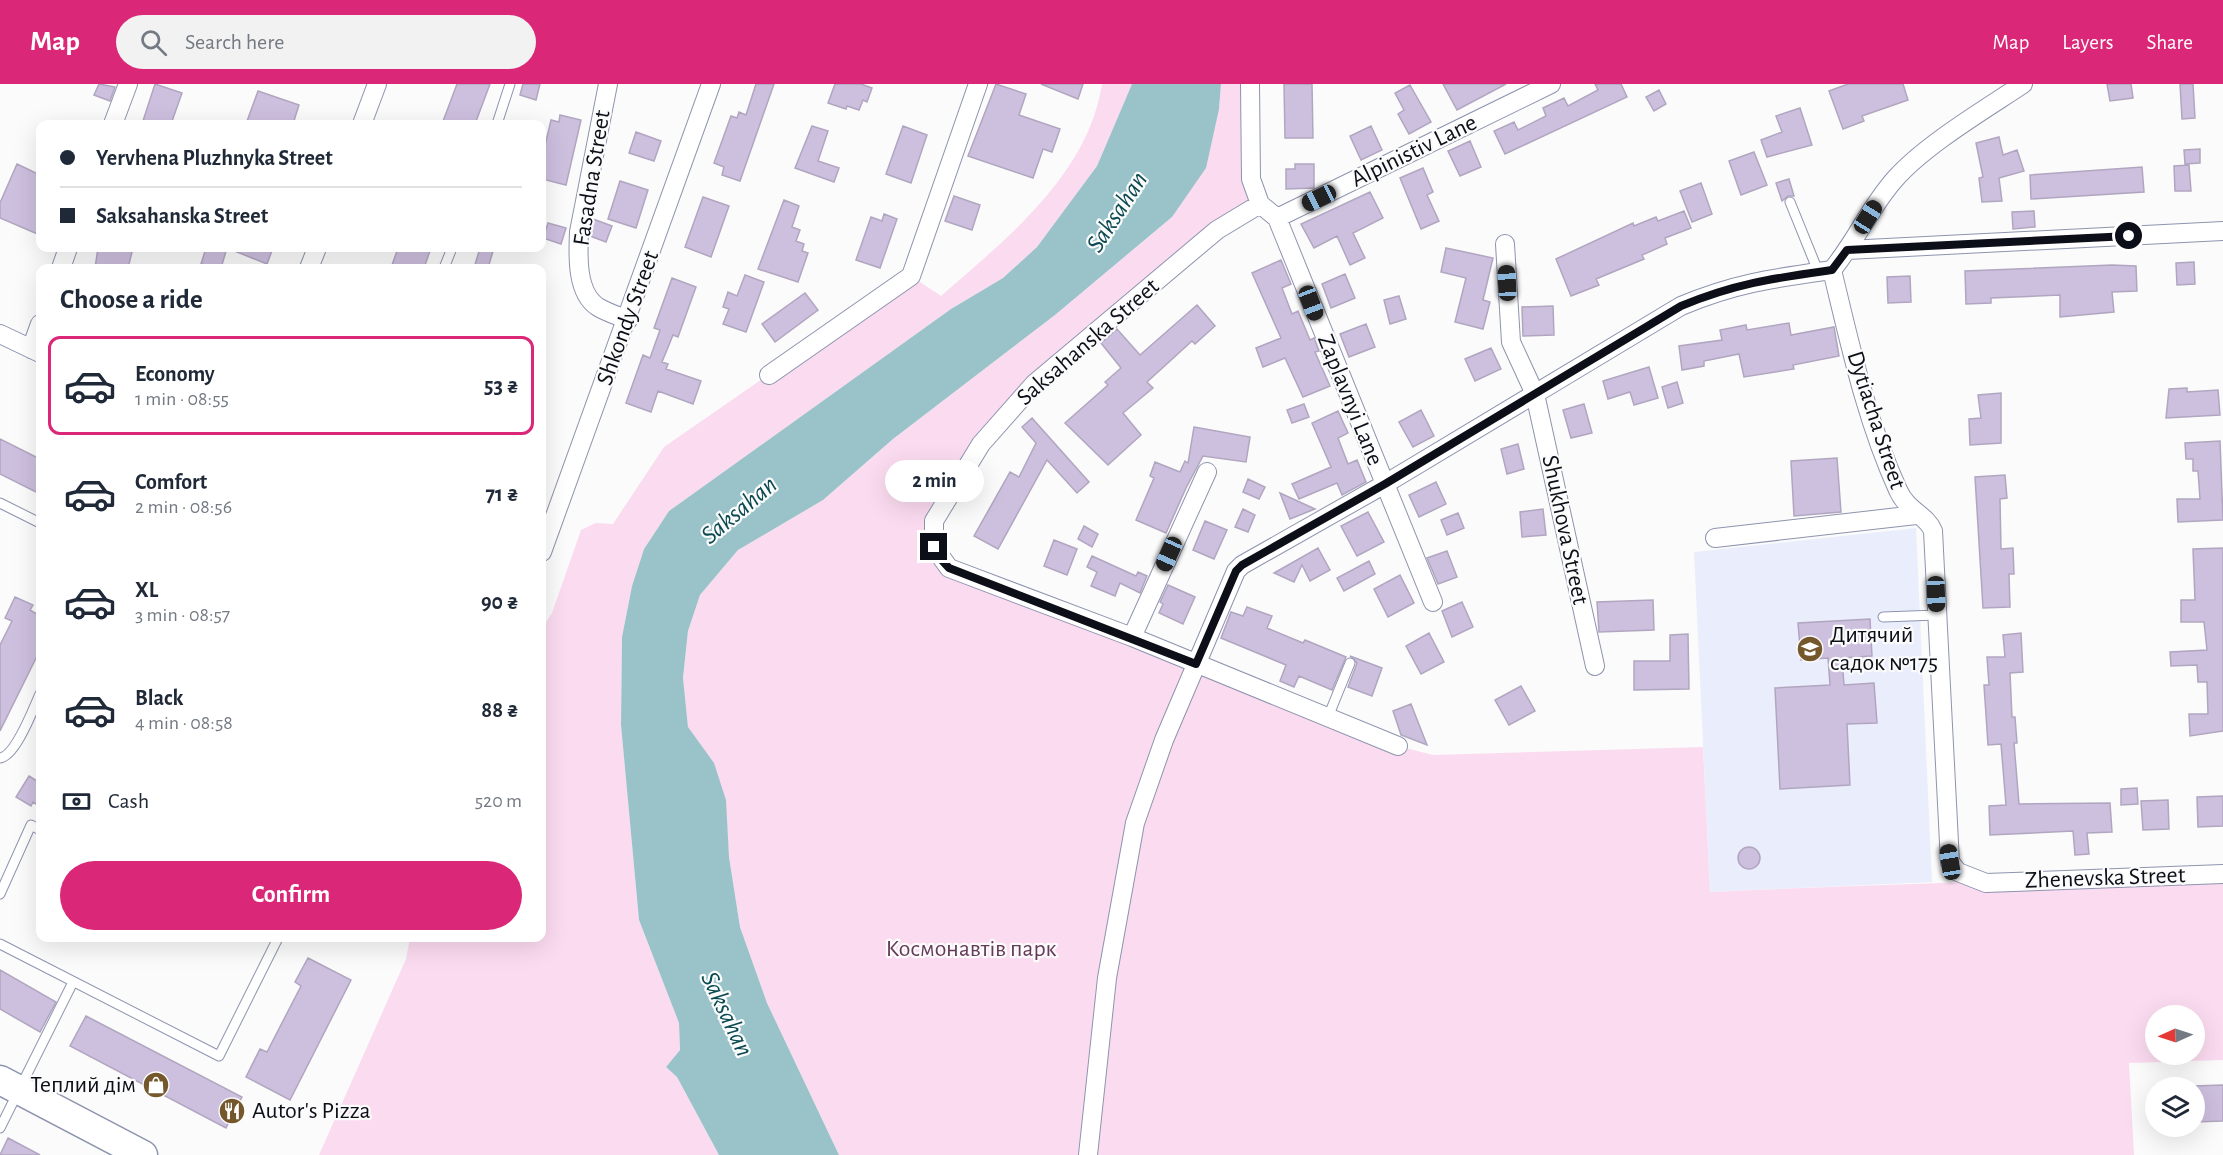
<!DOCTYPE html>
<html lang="en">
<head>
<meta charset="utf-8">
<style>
	:root { --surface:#fff; --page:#f2f2f3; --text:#1f2937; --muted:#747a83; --line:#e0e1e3; --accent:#db2777 }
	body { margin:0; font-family:"Alegreya Sans",sans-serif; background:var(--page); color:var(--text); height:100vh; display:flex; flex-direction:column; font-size:22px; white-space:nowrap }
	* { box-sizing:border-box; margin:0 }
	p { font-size:20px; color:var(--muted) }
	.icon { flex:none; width:33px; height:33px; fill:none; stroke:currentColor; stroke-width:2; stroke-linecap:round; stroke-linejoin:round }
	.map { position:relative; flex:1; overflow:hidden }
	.sheet { position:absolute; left:36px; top:180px; width:510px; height:678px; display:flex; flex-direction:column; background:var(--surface); border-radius:12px; box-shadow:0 6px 24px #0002 }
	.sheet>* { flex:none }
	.banner { position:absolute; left:36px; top:36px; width:510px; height:132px; border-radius:12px; box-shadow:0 6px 24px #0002; display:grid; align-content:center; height:132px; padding:0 24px; background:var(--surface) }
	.needle { width:39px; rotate:267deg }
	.buttons { position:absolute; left:2145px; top:921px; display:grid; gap:12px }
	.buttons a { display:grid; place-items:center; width:60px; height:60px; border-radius:50%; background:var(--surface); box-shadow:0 6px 24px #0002; font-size:30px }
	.end { position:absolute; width:27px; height:27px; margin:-14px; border:8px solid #0c0f18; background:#fff; box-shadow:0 0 0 3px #fff }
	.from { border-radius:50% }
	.bubble { position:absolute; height:42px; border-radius:21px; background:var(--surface); box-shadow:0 6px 24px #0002; font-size:20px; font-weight:700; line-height:42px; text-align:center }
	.car { position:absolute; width:18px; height:36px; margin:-18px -9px; border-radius:8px; box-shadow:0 0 4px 2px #0007; background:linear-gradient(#222 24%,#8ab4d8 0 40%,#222 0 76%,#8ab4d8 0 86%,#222 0) }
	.banner b { display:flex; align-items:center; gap:21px; height:57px; font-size:22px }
	.banner b+b { border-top:2px solid var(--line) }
	.banner i { width:15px; height:15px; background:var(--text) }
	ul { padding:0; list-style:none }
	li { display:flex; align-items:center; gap:18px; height:99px; margin:0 12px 9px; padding:0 12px; border:3px solid transparent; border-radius:12px }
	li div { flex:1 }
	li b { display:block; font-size:22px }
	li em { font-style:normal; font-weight:700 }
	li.on { border-color:var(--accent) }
	li>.icon { width:54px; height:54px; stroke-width:1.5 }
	h2 { padding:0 24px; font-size:27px; line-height:72px }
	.pay { display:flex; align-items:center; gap:15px; height:66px; padding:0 24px; font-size:22px }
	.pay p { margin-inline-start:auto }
	.button { display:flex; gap:12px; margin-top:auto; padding:12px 24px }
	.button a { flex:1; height:69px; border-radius:36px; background:var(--accent); color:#fff; font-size:24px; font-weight:700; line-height:69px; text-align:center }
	header { display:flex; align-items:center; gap:36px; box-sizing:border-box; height:84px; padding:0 30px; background:var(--accent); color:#fff }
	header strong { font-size:28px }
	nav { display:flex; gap:33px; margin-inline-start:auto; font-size:21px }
	.search { width:420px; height:54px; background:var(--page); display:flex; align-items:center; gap:15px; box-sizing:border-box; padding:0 21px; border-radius:33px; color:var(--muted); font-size:22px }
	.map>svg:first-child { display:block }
</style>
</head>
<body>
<header>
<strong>Map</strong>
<div class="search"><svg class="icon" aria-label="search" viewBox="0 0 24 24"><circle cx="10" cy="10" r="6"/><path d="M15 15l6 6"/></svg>Search here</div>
<nav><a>Map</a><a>Layers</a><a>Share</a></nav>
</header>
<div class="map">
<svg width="2223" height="1071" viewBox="0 0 2223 1071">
	<rect width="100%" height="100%" fill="#fbfbfb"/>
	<!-- built -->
	<path fill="#eaeefc" d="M1916 444 1932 798 1710 808 1694 468Z"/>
	<!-- green -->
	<path fill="#fbdbf0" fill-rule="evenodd" d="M1102 0H1132L1097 82 1037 163 1003 194 951 225 669 427 644 465 632 502 622 553 621 641 639 836 679 939 680 966 666 983 677 993 719 1071H319L406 875 410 854H542V544L552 529 581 446 596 439 613 440 664 363 911 192 941 212C1006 155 1088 91 1102 0Z
		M1221 0H1250L1260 120 1034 300 934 437 938 472 1398 662 1433 671 1703 663 1710 808C1881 800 2052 796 2223 790V976L2129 979 2134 1071H839L767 919 740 843 729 773 725 716 688 643 683 595 688 547 700 511 738 466 823 416 893 355 1055 231 1172 133 1219 25ZM2156 932H2194V970H2156Z"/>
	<!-- water -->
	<path fill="#99c3c9" d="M1132 0H1221L1219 25 1206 84 1172 133 1055 231 893 355 823 416 738 466 700 511 688 547 683 594 688 643 714 679 726 716 729 773 740 843 767 919 839 1071H719L677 993 666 983 680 966 679 939 639 836 621 641 622 553 632 502 644 465 669 427 951 225 1003 194 1037 163 1097 82Z"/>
	<!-- building -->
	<path fill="#cdbfde" stroke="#b1a6c0" stroke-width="1.5" d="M99 0 115 3 110 17 94 11Z
		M155 0 182 9 171 40H142Z
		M457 0H490L475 40H442Z
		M523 0H540L536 16 520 11Z
		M756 0H774L740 97 722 91 724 83 714 79 731 32 737 34 739 28 746 31Z
		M835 0H861L872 4 867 18 863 16 859 26 847 22 846 25 828 19Z
		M996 0 1026 10 1019 31 1060 45 1052 68 1043 65 1033 94 968 72Z
		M1041 0H1083L1078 15Z
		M1284 0H1312L1313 54H1285Z
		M1443 0H1506L1457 26Z
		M1595 0H1621L1627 13 1505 70 1494 47 1514 38 1518 46 1546 32 1543 24 1564 14 1568 22 1598 6Z
		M1848 0H1903L1908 16 1862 32 1864 37 1843 45 1829 7Z
		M2107 0H2131L2133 14 2110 17Z
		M2180 0H2193L2195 34 2182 35Z
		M1410 1 1431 38 1409 50 1398 30 1404 26 1395 9Z
		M1659 6 1666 20 1654 27 1646 13Z
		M258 7 299 21 293 40H246Z
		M1800 24 1812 61 1767 73 1761 56 1782 48 1776 32Z
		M560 31 581 36 566 101 542 95V66H544L551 36 559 38Z
		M812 42 828 47 818 77 839 84 834 98 795 84Z
		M903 42 927 51 911 99 886 90Z
		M1371 42 1382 66 1361 76 1350 52Z
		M636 48 661 57 654 77 629 69Z
		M1999 53 2003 71 2017 66 2024 87 1999 94 2002 117 1982 118 1979 94 1983 93 1976 59Z
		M1470 57 1481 83 1460 92 1448 67Z
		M2200 65V79L2185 80 2184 66Z
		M1754 68 1767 101 1741 111 1729 77Z
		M17 80 40 91V151L0 134V119Z
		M1295 80H1314V104L1286 105V85H1295Z
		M2189 81 2191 107H2175L2174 82Z
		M2142 83 2144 108 2031 115 2030 91Z
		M1423 84 1433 108 1427 111 1439 137 1421 145 1400 94Z
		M1789 95 1794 112H1788L1782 117 1776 99Z
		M620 97 648 106 636 144 608 135Z
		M1701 99 1712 130 1692 138 1680 107Z
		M1370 108 1383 134 1353 149 1365 174 1350 181 1337 152 1314 164 1301 140Z
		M954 112 980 121 972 146 945 137Z
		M703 113 729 122 711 173 685 163Z
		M784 116 799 122 792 143 800 146 796 157 804 160 802 167 808 169 798 198 758 185Z
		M1684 127 1691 144 1665 154 1667 160 1642 171 1644 175 1596 195 1599 201 1571 212 1556 175 1633 139 1634 142 1656 133 1658 137Z
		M2034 127 2035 143 2013 145 2012 128Z
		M884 130 897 135 880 184 856 176 871 133 882 137Z
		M593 135 612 142 606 158 590 152Z
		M548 139 566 144 561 160 543 154Z
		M98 164H133L128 184H95Z
		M206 164H273L267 180 227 164 221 184 201 180Z
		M398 164H431L424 184H391Z
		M480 164H494L488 184H474Z
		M1446 164 1493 174 1483 216 1490 218 1483 245 1455 238 1466 194 1441 188Z
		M1281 176 1291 200 1282 204 1292 230 1298 227 1310 256 1314 254 1319 267 1315 268 1330 302 1303 313 1285 274 1263 283 1256 264 1281 254 1252 189Z
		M2194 178 2195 200 2177 201 2176 179Z
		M2112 181 2136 182 2137 207 2112 208 2114 228 2060 233V211L1991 214V219L1966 220 1965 187Z
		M1345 190 1355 214 1331 224 1322 200Z
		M745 191 764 198 746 248 723 240 729 225 723 223 728 208 737 212Z
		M1910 192 1911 218 1888 219 1887 193Z
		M672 194 696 203 678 253 673 251 662 278 668 280 666 285 701 297 693 320 658 307 651 328 626 319 643 271 650 274 660 246 654 244Z
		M805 209 818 226 775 258 762 240Z
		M1399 212 1406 235 1390 240 1384 216Z
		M1197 221 1215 242 1195 260 1192 257 1147 298 1153 304 1123 329 1141 351 1108 381 1065 339 1108 301 1105 298 1121 284 1101 259 1117 245 1140 271Z
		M1553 222 1554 251 1523 252 1522 223Z
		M1789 239 1791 251 1834 243 1839 272 1793 281 1794 285 1744 293 1739 270 1704 277V282L1682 286 1679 262 1722 256 1720 246 1746 241 1747 246Z
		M1366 240 1375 263 1349 273 1340 250Z
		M1491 264 1501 285 1475 297 1465 275Z
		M1649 283 1658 314 1634 321 1630 308 1608 315 1603 297Z
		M1677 298 1683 319 1668 324 1662 303Z
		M2187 304V308L2218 306 2220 331 2166 334 2169 305Z
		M2001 309V359L1970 361 1969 335 1981 334 1978 311Z
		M1304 320 1309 333 1292 339 1287 326Z
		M1584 320 1592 349 1571 354 1563 326Z
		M1421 326 1434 352 1413 363 1399 338Z
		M1338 327 1348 349 1338 354 1348 380 1357 376 1366 398 1342 411 1337 399 1299 415 1292 400 1331 383 1312 339Z
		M1032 334 1089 398 1077 409 1047 376 998 465 974 452 1010 388 1019 393 1036 359 1022 343Z
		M1194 343 1250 353 1246 378 1203 372 1186 404 1166 449 1136 436 1154 394 1150 392 1155 378 1180 388 1185 377 1188 379Z
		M0 355 40 375V410L0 390Z
		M2220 357 2223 436 2178 438 2177 415H2200L2198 387H2193V375H2186L2185 359Z
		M1518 360 1524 385 1507 390 1501 365Z
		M1837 374 1841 428 1794 432 1791 377Z
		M2005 391 2007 414 2000 415 2001 465 2013 464 2014 490H2009L2010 523 1983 524 1975 393Z
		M1248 395 1265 403 1259 415 1243 408Z
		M1436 398 1446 420 1419 433 1409 411Z
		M1280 409 1315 425 1290 435Z
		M1243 425 1255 431 1248 448 1235 443Z
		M1543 425 1546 451 1522 453 1520 428Z
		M1368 428 1384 458 1357 472 1341 442Z
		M1458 429 1464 444 1447 451 1441 436Z
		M1205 437 1227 446 1214 475 1193 466Z
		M1084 442 1098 450 1092 463 1078 455Z
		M1054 456 1077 465 1067 491 1044 482Z
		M1318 464 1330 486 1310 497 1302 481 1294 498 1274 489Z
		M2223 464V647L2190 652 2189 630H2208L2207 598H2198L2197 581 2171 582 2170 568 2207 566 2204 538H2181V516H2195L2193 465Z
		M1447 467 1457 493 1438 500 1427 474Z
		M1092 472 1136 492 1138 488 1147 492 1140 509 1120 499 1115 512 1091 502 1097 488 1087 483Z
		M1369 477 1375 490 1344 507 1337 494Z
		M1400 491 1414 519 1388 533 1374 505Z
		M1168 501 1195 513 1183 540 1159 529 1163 520 1160 518Z
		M15 513 33 521 30 526 40 532V566L0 647V561L12 537 5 534Z
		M1653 516 1654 546 1599 548 1597 518Z
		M1462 518 1473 543 1452 553 1442 527Z
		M1247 523 1272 532 1267 544 1303 559 1305 556 1346 573 1332 606 1299 592 1294 603 1280 597 1286 581 1221 554 1231 528 1243 532Z
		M1870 535 1872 572 1842 574 1844 601 1874 599 1877 639 1847 640 1850 701 1780 705 1775 604 1830 601 1828 574 1801 576 1798 539Z
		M1429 549 1444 578 1421 590 1406 562Z
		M2021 549 2023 588 2010 589 2012 633H2015L2017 659H2014L2019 720 2110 719 2112 748 2087 749 2089 770 2075 771 2073 747 1990 751 1989 722 2006 721 2001 660 1988 661 1984 601H1989L1987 573H2005L2003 551Z
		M1688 550 1689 605 1634 606V577H1670V551Z
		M1350 572 1382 584 1372 612 1348 603 1357 579Z
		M1521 602 1535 627 1509 641 1495 616Z
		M1411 620 1427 661 1401 651 1393 627Z
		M29 692 40 699V723L33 718 31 722 16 713Z
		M2137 704 2138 720 2121 721V705Z
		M2223 712V742L2198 743 2197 713Z
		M2168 716 2169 745 2143 746 2141 717Z
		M1738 774a11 11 0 1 1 22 0a11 11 0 1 1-22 0Z
		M308 874 351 896 290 1016 246 993 260 965 267 968 301 902 295 898Z
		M0 886 56 918 40 948 0 925Z
		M86 932 242 1013 226 1044 70 962Z
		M2223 1001V1037L2194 1038V1002Z
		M8 1054 40 1071H0Z"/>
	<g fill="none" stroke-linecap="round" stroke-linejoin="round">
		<defs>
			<path id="lane" d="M497 40 510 0
				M1790 118 1818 187
				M444 184 452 164
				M0 419 40 439
				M1883 533 1937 531
				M1328 633 1350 579
				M0 674C16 672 33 625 40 610
				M0 810 31 741 40 746
				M0 860 219 972 278 854
				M0 1044 73 898"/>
			<path id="street" d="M608 0 579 148C578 171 576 209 598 223 606 228 618 232 628 236
				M1250 0 1251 95 1260 120 1217 146 1034 300 981 360 934 437V463L949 484 1132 553 1398 662
				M113 40 128 0
				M362 40 377 0
				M1260 120 1277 134 1433 518
				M1277 134 1551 0
				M1505 160 1511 258 1535 310 1595 582
				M1847 166 2223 147
				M61 184 68 164
				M309 184 317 164
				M1832 186C1850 260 1866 336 1898 406 1907 427 1927 431 1933 447L1950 778 1958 788 1986 799 2223 790
				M0 250 40 269
				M31 265 40 240
				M769 291 911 192 978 0
				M1715 454 1916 431
				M542 468 711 0
				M1132 553 1207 388
				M1088 1071 1107 894 1135 739 1164 656 1236 487 1242 481 1385 400 1681 222C1735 199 1775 194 1832 186 1856 157 1870 123 1895 95 1925 61 1984 26 2023 0"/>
			<path id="primary" d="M0 996 143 1071"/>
		</defs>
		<!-- lane casing -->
		<use href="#lane" stroke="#8d94ae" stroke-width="11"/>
		<!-- street casing -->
		<use href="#street" stroke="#8d94ae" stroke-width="20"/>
		<!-- primary casing -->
		<use href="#primary" stroke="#8d94ae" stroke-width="31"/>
		<!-- lane -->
		<use href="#lane" stroke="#fff" stroke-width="9"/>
		<!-- street -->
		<use href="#street" stroke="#fff" stroke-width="18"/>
		<!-- primary -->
		<use href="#primary" stroke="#fff" stroke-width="28"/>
	</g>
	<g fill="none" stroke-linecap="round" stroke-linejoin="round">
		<!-- route -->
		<path stroke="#0c0f18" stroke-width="8" d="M934 463 938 472 949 484 1196 580 1236 487 1242 481 1385 400 1681 222C1736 199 1775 194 1832 186L1847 166 2129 152"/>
	</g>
	<!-- icons -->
	<defs>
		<symbol id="school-disc" viewBox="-11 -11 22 22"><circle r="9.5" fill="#74572b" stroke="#fbfbfb"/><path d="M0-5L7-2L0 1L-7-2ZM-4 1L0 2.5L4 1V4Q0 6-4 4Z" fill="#fff"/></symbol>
		<symbol id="shop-disc" viewBox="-11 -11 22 22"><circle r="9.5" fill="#74572b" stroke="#fbfbfb"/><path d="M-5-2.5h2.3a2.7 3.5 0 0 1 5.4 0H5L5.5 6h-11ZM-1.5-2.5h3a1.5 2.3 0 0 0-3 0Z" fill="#fff"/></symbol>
		<symbol id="restaurant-disc" viewBox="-11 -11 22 22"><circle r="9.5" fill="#74572b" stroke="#fbfbfb"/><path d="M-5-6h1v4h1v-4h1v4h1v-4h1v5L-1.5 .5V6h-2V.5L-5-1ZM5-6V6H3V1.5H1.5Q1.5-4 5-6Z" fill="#fff"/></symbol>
	</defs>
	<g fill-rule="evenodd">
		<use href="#school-disc" x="1795" y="550" width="30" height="30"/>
		<use href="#shop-disc" x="141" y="986" width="30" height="30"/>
		<use href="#restaurant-disc" x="217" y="1012" width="30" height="30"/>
	</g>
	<g text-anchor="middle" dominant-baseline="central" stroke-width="4.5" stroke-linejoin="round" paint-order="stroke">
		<!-- street labels -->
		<g font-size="24" fill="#0c0f18" stroke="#fbfbfb">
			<text transform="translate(1414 67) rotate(-26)">Alpinistiv Lane</text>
			<text transform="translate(592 94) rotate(-81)">Fasadna Street</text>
			<text transform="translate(628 234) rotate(-70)">Shkondy Street</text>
			<text transform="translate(1088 258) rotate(-41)">Saksahanska Street</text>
			<text transform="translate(1350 316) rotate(68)">Zaplavnyi Lane</text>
			<text transform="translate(1876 336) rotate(72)">Dytiacha Street</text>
			<text transform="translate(1565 446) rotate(78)">Shukhova Street</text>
			<text transform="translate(2105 794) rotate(-2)">Zhenevska Street</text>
		</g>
		<!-- poi labels -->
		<g font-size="24" fill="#0c0f18" stroke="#fbfbfb" text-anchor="start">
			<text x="1830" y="551">Дитячий<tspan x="1830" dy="28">садок №175</tspan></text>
			<text x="136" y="1001" text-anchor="end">Теплий дім</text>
			<text x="252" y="1027">Autor's Pizza</text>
		</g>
		<!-- park labels -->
		<g font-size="24" fill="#663b5a" stroke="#fbfbfb">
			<text x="971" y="865">Космонавтів парк</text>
		</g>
		<!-- water labels -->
		<g font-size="26" font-style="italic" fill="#0b4a51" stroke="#fbfbfb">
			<text transform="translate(1117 128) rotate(-57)">Saksahan</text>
			<text transform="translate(739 426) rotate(-40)">Saksahan</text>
			<text transform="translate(727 930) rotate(65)">Saksahan</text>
		</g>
	</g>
</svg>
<div class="buttons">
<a><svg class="needle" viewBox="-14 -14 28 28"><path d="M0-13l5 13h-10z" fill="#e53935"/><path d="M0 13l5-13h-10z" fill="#747a83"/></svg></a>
<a><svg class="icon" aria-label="layers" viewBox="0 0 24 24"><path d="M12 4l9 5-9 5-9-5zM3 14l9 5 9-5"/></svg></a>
</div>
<i class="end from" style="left:2129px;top:152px"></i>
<i class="end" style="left:934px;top:463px"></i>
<div class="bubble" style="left:885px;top:376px;width:99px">2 min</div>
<i class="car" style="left:1319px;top:114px;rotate:244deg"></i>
<i class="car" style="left:1868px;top:133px;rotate:32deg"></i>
<i class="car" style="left:1507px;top:199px;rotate:357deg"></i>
<i class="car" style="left:1311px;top:219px;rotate:159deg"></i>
<i class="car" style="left:1169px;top:470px;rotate:204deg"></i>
<i class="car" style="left:1936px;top:510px;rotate:178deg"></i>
<i class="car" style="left:1950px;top:778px;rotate:351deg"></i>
<div class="banner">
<b><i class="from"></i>Yervhena Pluzhnyka Street</b>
<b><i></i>Saksahanska Street</b>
</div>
<section class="sheet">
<h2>Choose a ride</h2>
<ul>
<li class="on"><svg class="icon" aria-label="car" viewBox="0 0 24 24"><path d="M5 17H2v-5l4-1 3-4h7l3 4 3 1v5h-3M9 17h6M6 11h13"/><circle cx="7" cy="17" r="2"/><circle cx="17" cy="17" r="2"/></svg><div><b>Economy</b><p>1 min · 08:55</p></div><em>53 ₴</em></li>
<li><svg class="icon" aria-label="car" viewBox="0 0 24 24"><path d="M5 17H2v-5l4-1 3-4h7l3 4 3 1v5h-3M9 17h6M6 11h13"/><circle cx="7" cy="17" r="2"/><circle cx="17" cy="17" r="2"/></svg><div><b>Comfort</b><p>2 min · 08:56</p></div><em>71 ₴</em></li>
<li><svg class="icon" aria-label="car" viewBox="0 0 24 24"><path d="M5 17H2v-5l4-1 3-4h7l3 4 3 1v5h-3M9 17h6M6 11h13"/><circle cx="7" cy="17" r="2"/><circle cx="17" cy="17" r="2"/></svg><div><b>XL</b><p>3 min · 08:57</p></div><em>90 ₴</em></li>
<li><svg class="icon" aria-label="car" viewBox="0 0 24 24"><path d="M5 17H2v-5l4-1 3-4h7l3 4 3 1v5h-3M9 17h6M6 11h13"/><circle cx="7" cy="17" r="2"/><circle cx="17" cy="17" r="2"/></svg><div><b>Black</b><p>4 min · 08:58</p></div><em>88 ₴</em></li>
</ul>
<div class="pay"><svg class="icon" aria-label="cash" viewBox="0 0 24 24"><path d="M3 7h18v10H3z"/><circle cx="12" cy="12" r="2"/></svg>Cash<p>520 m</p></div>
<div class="button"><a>Confirm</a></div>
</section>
</div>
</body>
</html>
